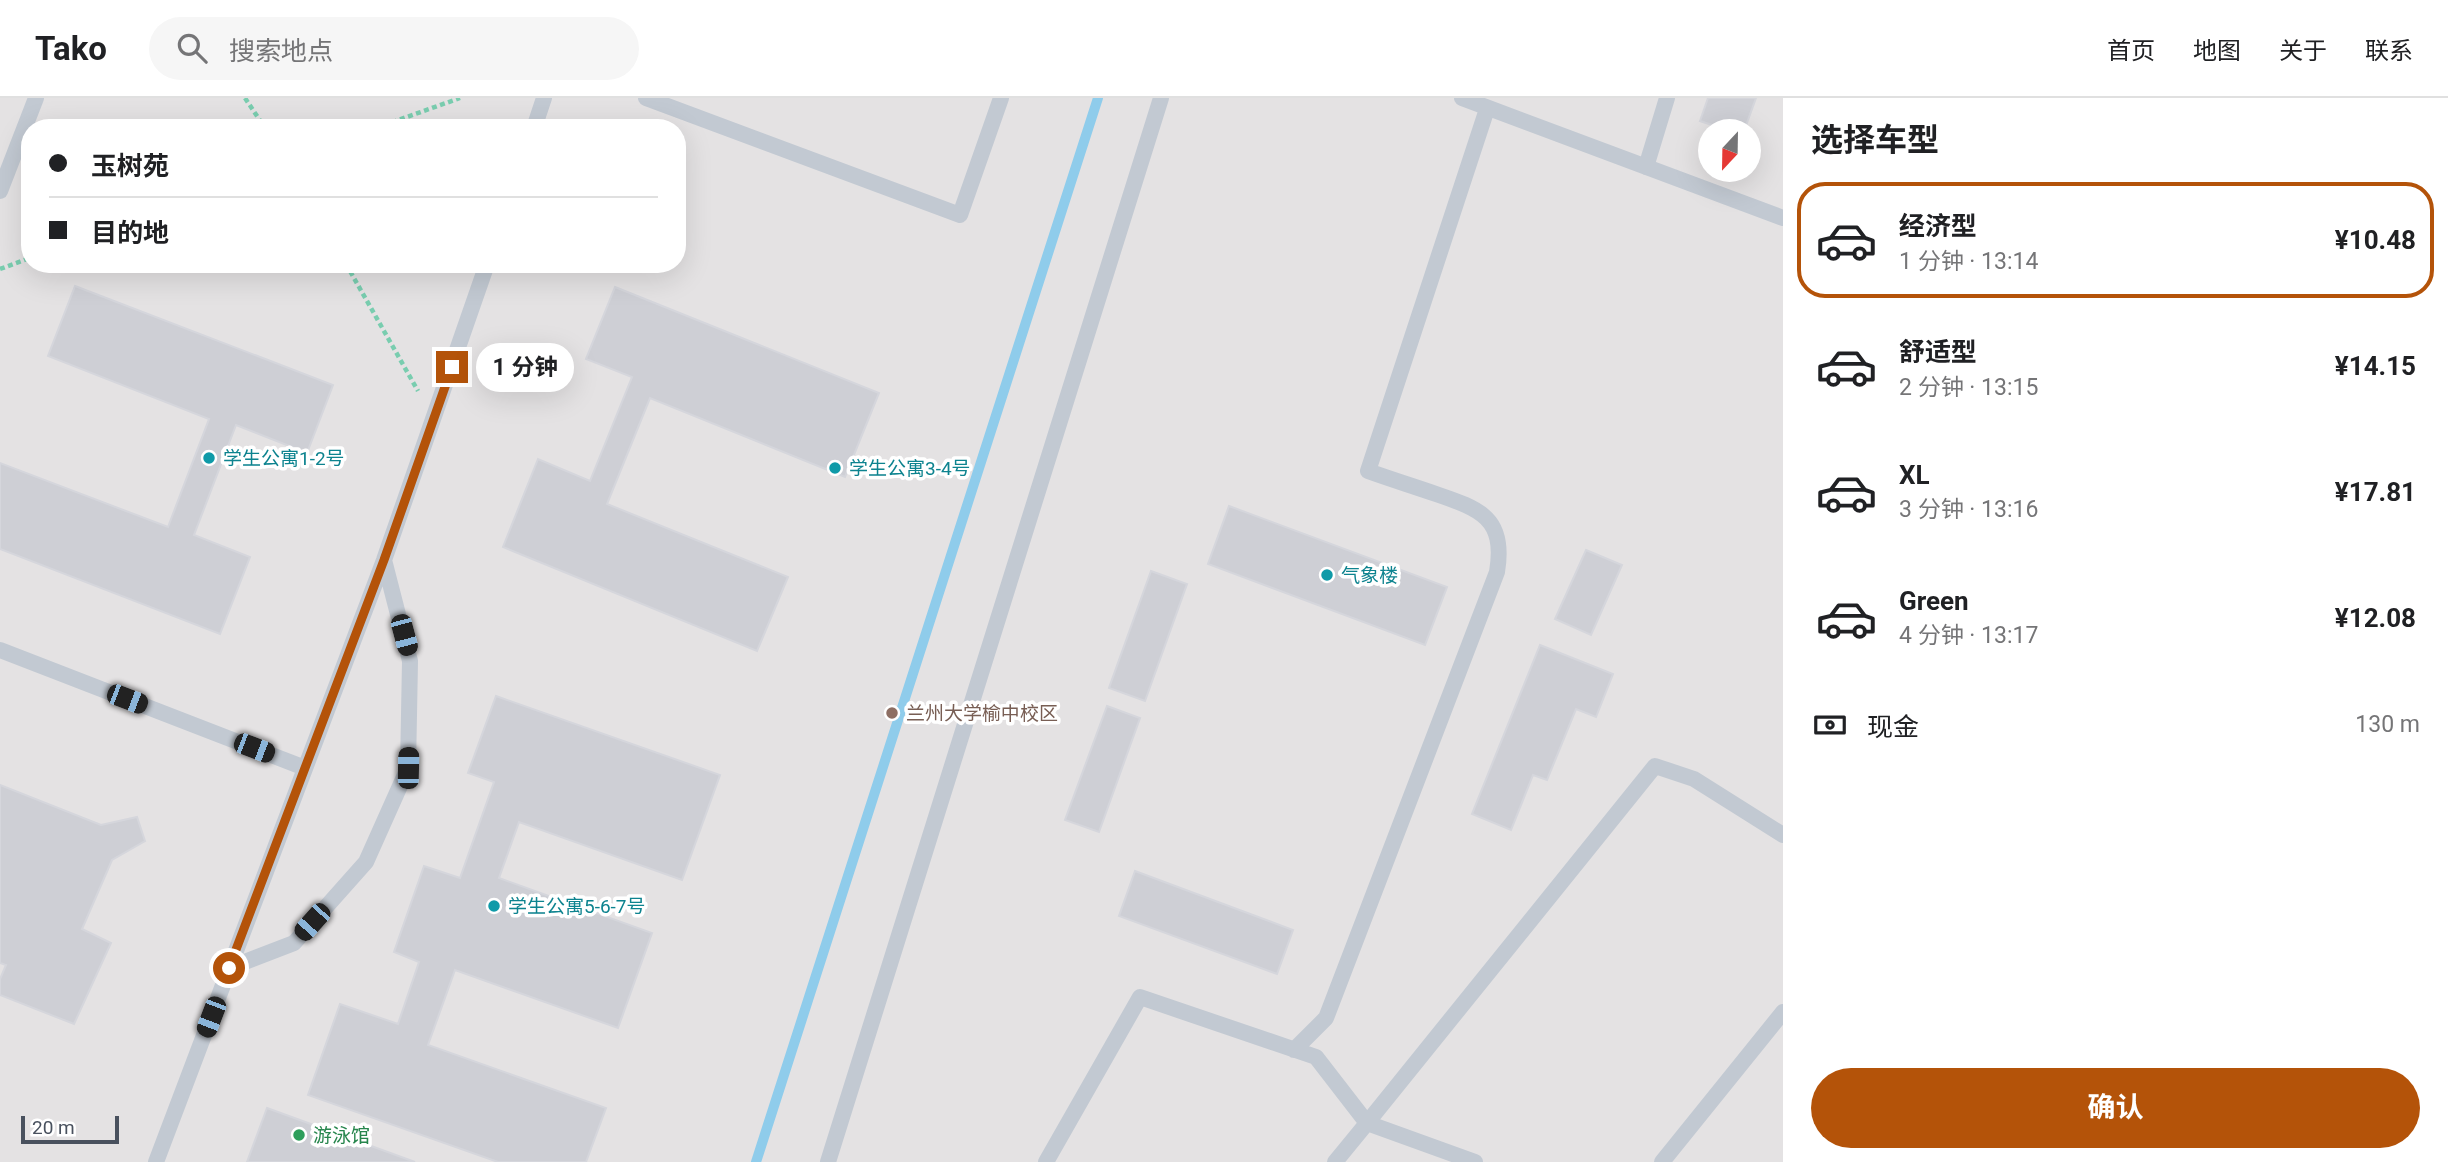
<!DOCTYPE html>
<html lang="zh">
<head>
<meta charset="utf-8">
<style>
	:root { --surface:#fff; --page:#f6f6f6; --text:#202124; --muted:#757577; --line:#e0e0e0; --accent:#b45309 }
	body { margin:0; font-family:Roboto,"Noto Sans SC",sans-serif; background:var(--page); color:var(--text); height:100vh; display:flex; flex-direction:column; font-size:26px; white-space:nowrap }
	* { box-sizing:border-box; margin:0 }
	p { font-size:23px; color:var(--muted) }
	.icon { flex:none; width:38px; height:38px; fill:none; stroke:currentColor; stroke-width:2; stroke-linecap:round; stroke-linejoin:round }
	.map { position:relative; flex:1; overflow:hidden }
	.panel { display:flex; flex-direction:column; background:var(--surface); width:665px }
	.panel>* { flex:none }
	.guide { position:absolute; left:21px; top:21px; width:665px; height:154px; border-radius:28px; box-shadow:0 7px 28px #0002; display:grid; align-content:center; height:154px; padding:0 28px; background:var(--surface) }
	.needle { width:46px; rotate:202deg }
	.controls { position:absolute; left:1698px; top:21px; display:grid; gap:14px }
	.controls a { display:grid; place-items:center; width:63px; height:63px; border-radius:50%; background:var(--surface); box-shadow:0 7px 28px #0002; font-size:35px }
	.scale { position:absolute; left:21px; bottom:18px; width:98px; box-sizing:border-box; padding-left:7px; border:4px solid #49515e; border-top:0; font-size:19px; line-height:24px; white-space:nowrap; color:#49515e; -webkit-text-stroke:5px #fff; paint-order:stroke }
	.end { position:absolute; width:32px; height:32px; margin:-16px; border:9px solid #b45309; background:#fff; box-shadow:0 0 0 4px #fff }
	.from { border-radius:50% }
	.bubble { position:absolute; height:49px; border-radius:24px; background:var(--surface); box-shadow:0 7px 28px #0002; font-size:23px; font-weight:700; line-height:49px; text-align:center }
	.car { position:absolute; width:21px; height:42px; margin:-21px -10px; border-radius:9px; box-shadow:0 0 5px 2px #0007; background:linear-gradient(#222 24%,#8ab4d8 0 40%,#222 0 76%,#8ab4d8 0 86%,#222 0) }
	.guide b { display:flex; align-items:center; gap:24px; height:66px; font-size:26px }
	.guide b+b { border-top:2px solid var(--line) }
	.guide i { width:18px; height:18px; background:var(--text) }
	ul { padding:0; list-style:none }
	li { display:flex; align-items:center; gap:21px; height:116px; margin:0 14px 10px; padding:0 14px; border:4px solid transparent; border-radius:28px }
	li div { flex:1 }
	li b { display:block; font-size:26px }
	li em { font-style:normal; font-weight:700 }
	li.on { border-color:var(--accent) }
	li>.icon { width:63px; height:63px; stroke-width:1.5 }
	h2 { padding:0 28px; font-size:32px; line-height:84px }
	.pay { display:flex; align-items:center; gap:18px; height:77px; padding:0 28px; font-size:26px }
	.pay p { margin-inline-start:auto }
	.action { display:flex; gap:14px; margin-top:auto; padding:14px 28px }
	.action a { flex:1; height:80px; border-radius:42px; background:var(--accent); color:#fff; font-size:28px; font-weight:700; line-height:80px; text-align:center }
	header { display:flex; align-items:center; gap:42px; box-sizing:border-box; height:98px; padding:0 35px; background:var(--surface); border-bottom:2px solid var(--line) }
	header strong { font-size:33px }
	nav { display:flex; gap:38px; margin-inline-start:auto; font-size:24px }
	.search { width:490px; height:63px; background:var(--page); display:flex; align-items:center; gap:18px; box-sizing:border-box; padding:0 24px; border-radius:38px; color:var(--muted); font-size:26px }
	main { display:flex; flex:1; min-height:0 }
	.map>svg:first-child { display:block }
</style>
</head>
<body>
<header>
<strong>Tako</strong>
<div class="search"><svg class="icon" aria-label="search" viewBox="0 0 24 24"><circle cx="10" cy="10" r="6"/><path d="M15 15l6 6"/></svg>搜索地点</div>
<nav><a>首页</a><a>地图</a><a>关于</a><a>联系</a></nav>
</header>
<main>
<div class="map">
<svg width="1783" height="1064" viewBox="0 0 1783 1064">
	<rect width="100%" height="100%" fill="#f3f1f1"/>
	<!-- education -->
	<path fill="#e4e2e3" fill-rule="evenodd" d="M0 0H1783V1064H0ZM30 30H677V166H30ZM1710 33H1748V72H1710Z"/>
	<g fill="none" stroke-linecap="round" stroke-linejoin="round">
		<!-- stream -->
		<path stroke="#8fcceb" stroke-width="10" d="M756 1064 1098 0"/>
	</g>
	<!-- building -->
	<path fill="#cecfd5" stroke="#d5d6dc" stroke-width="2" d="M1708 0H1756L1744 33H1730L1700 23Z
		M75 188 333 287 307 355 236 327 194 437 250 459 220 536 0 451V365L168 429 209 321 48 258Z
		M615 189 879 295 845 379 650 300 607 406 788 479 757 553 503 449 538 361 590 383 632 279 586 261Z
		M1229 408 1447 489 1425 547 1208 466Z
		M1586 452 1622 467 1591 537 1555 521Z
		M1151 473 1187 486 1145 603 1109 590Z
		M1540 547 1613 576 1596 619 1576 611 1547 682 1533 677 1511 732 1472 716Z
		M496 598 720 677 682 782 519 724 499 780 652 835 618 930 455 872 428 947 606 1010 586 1064H498L308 997 340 906 398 926 419 864 394 854 424 768 460 780 494 684 468 675Z
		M1107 608 1140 620 1099 734 1065 722Z
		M0 687 101 727 137 719 145 743 112 762 82 831 111 845 74 926 0 897V881L6 867 0 865Z
		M1135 773 1293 832 1277 876 1119 818Z
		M267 1010 415 1064H247Z"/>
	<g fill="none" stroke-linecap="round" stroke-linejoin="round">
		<!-- path -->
		<path stroke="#79cdaf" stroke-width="4.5" stroke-dasharray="5 3.5" stroke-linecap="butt" d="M245 0 265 30
			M376 30 460 0
			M346 166 418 293
			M0 171 30 160"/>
		<!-- service -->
		<path stroke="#c2c9d2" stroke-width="16" d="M646 0 960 117 1001 0
			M1462 0 1783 120
			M534 30 544 0
			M1646 69 1667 0
			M0 93 36 0
			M0 552 305 670
			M229 870 294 845 366 764 408 670 410 563 384 462
			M1294 952 1326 920 1497 474C1506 420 1480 411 1436 396 1413 388 1390 381 1368 373L1487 11
			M156 1064 384 462 487 166
			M828 1064 1161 0
			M1046 1064 1140 899 1316 959 1367 1025 1655 668 1694 681 1783 737
			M1335 1064 1367 1025 1475 1064
			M1662 1064 1783 914"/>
	</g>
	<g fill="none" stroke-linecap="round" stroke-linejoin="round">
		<!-- route -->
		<path stroke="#b45309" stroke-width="9" d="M229 870 384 462 452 269"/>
	</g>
	<!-- markers -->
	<g fill="#0f9aa8" stroke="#fff" stroke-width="2.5">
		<circle cx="209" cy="360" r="7"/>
		<circle cx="835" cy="370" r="7"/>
		<circle cx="1327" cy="477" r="7"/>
		<circle cx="494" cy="808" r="7"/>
	</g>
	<circle fill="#8d6e63" stroke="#fff" stroke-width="2.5" cx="892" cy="615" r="7"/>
	<circle fill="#2e9e5b" stroke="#fff" stroke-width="2.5" cx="299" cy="1037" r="7"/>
	<g text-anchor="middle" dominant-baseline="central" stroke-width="7" stroke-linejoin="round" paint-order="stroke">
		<!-- culture labels -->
		<g font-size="19" fill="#0d838f" stroke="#fff" text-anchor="start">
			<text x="223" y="360">学生公寓1-2号</text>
			<text x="849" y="370">学生公寓3-4号</text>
			<text x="1341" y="477">气象楼</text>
			<text x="508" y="808">学生公寓5-6-7号</text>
		</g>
		<!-- education labels -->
		<g font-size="19" fill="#785e54" stroke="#fff" text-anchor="start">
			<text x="906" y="615">兰州大学榆中校区</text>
		</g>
		<!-- leisure labels -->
		<g font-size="19" fill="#27864d" stroke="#fff" text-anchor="start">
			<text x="313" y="1037">游泳馆</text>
		</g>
	</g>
</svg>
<div class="controls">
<a><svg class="needle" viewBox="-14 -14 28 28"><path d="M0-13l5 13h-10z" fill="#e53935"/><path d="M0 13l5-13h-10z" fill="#757577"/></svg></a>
</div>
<div class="scale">20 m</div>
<i class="end from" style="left:229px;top:870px"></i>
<i class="end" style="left:452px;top:269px"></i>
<div class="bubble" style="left:476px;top:245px;width:98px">1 分钟</div>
<i class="car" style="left:404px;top:537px;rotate:165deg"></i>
<i class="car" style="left:127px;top:601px;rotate:111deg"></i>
<i class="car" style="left:254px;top:650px;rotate:111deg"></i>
<i class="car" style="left:408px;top:670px;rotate:1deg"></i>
<i class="car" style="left:312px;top:824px;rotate:222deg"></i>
<i class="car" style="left:211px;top:919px;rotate:201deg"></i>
<div class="guide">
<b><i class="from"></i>玉树苑</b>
<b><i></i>目的地</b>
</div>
</div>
<section class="panel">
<h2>选择车型</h2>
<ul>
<li class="on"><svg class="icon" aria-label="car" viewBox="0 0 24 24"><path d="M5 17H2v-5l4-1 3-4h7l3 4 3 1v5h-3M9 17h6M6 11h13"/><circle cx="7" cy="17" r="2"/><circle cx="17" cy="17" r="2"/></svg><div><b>经济型</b><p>1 分钟 · 13:14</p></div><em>¥10.48</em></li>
<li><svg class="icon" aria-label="car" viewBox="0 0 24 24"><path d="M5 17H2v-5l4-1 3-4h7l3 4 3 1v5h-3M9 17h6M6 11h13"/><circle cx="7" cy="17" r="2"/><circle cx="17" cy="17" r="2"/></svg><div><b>舒适型</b><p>2 分钟 · 13:15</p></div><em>¥14.15</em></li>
<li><svg class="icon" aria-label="car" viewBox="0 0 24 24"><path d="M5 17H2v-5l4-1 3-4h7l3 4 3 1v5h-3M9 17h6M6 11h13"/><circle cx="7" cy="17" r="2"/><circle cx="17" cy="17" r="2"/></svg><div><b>XL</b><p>3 分钟 · 13:16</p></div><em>¥17.81</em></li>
<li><svg class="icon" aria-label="car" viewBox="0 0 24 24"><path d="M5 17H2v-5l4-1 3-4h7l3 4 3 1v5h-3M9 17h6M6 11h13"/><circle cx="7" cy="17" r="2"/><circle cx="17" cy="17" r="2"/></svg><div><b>Green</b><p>4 分钟 · 13:17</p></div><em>¥12.08</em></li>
</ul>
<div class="pay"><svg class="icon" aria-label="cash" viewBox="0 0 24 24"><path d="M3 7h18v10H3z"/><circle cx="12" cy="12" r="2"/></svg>现金<p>130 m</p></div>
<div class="action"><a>确认</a></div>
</section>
</main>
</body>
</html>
